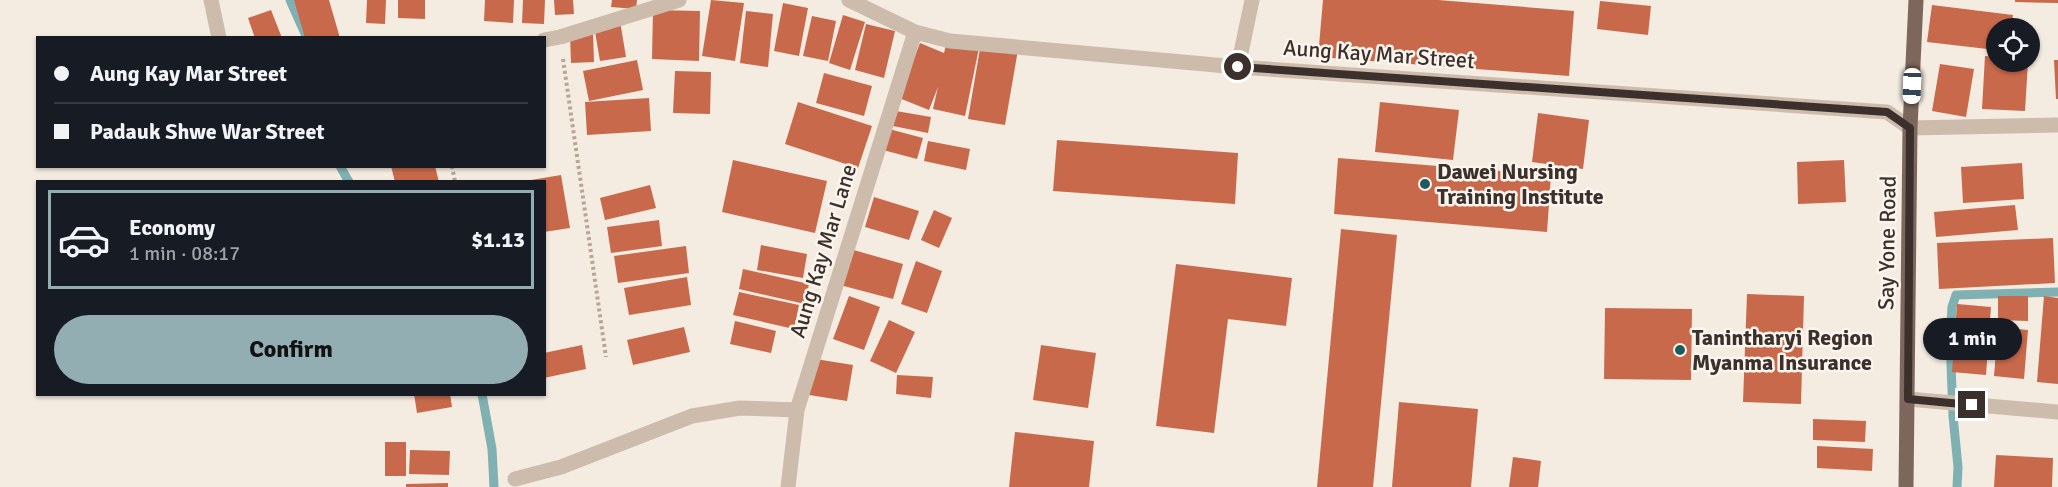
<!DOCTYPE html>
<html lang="en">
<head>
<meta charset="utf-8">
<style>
	:root { --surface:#171b24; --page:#242831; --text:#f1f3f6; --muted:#9ea1a6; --line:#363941; --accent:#92aeb2 }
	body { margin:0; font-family:Signika,sans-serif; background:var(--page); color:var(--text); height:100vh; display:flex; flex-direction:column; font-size:22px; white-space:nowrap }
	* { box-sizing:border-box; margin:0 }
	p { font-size:20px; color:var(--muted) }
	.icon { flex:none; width:33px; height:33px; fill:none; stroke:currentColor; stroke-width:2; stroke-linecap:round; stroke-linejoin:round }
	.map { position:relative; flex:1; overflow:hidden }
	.sheet { position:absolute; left:36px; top:180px; width:510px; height:216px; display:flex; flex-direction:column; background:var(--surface); border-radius:0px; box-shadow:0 2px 4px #0004 }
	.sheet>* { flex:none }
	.hud { position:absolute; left:36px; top:36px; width:510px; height:132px; border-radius:0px; box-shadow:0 2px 4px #0004; display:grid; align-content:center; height:132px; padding:0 18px; background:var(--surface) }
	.tools { position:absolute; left:1986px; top:18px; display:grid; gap:12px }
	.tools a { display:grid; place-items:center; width:54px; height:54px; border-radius:50%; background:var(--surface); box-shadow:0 2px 4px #0004; font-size:30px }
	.end { position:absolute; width:27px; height:27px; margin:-14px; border:8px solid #3b302b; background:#fff; box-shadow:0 0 0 3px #fff }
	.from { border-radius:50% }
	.bubble { position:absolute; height:42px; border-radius:21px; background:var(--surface); box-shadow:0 2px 4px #0004; font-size:20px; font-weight:800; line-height:42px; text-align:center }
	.car { position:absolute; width:18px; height:36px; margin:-18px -9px; border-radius:8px; box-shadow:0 0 4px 2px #0007; background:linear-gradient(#fff 24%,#345 0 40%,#fff 0 76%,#345 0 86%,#fff 0) }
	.hud b { display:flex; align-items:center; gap:21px; height:57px; font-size:22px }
	.hud b+b { border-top:2px solid var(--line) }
	.hud i { width:15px; height:15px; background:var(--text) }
	ul { padding:10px 0 0; list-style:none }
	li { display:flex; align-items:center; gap:18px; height:99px; margin:0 12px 9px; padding:0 6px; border:3px solid transparent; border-radius:0px }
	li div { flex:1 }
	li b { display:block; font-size:22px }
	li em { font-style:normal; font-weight:800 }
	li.selected { border-color:var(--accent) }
	li>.icon { width:54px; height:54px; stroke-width:1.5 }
	.primary-button { display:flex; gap:12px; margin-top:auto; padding:12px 18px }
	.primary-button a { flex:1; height:69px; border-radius:36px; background:var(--accent); color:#111; font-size:24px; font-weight:800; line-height:69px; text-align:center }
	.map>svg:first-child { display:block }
</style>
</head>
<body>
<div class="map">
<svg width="2058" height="487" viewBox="0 0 2058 487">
	<rect width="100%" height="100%" fill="#f4ebe1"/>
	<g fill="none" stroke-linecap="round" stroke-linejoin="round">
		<!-- stream -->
		<path stroke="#7fb0b2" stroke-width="9" d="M290 0 306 36
			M340 166 349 182
			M482 394 492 449 494 487
			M1957 487 1958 467 1953 416 1950 338 1952 307 1956 295 2058 292"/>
	</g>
	<!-- building -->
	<path fill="#c8694b" d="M294 0H329L340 38H305Z
		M367 0H386L385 24 366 23Z
		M398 0H425V19L398 18Z
		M485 0H514L513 23 484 21Z
		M523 0H545L544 24 522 23Z
		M554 0H573L574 14 555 15Z
		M612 0H637L636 9 611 7Z
		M711 0 744 3 735 61 702 56Z
		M1323 0H1438L1574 11 1569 76 1318 57Z
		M2015 0H2058V3L2015 2Z
		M1600 1 1651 6 1648 35 1597 29Z
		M783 3 808 8 799 56 774 51Z
		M1932 5 2013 15 2011 28H1996V50L1927 42Z
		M271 10 282 38H255L248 18Z
		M653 10 700 11 699 61 652 59Z
		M746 11 773 14 768 67 740 63Z
		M843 15 865 22 850 70 829 63Z
		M812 16 836 21 828 61 803 56Z
		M620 21 626 57 600 61 594 26Z
		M866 24 895 31 884 78 855 70Z
		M593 33 594 62 571 63 570 34Z
		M982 37 1019 44 1005 125 968 119Z
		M947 41 979 48 965 116 933 109 938 87 929 110 899 98 920 43 944 53Z
		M1985 56 1996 57V62H2028L2025 111 1982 109Z
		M637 60 643 90 589 101 583 71Z
		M2054 60H2058V99H2056Z
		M1940 64 1974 69 1966 117 1932 111Z
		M675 71 711 72 710 114 673 113Z
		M824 73 872 86 864 116 816 103Z
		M649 98 651 131 587 135 585 102Z
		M798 102 872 126 858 168 785 144Z
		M1380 102 1459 110 1453 160 1375 152Z
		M896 111 931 117 928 133 893 126Z
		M1538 113 1589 120 1583 169 1532 162Z
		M889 129 923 138 917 159 883 150Z
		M1057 140 1238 153 1235 204 1053 191Z
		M928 141 970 149 966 170 924 161Z
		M1338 158 1551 175 1547 232 1334 214Z
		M733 160 827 181 815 233 722 212Z
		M1844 160 1846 202 1798 204 1797 162Z
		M2022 163 2024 199 1963 203 1961 167Z
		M391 166H435L439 182H395Z
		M561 175 570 228 544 232V182L531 180Z
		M650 185 656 208 605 220 600 198Z
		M874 197 919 211 909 240 865 227Z
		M2015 205 2018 230 1936 237 1934 212Z
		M934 210 952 218 939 248 921 240Z
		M659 220 662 246 611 253 607 227Z
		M1341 229 1397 235 1373 487H1317Z
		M2053 238 2055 283 1939 289 1937 243Z
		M761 245 807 254 803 278 757 270Z
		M686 246 689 273 618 283 614 256Z
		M850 249 903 264 893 299 840 285Z
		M916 261 942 271 927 313 901 304Z
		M1176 264 1292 278 1286 326 1228 319 1214 433 1156 426Z
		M743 269 809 284 805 304 739 289Z
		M687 277 691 305 629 315 624 288Z
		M739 292 799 305 794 329 733 315Z
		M1747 294 1804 296 1801 404 1743 402Z
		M849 296 880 307 864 350 833 339Z
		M1998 296H2028V321L1998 320Z
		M2044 296 2058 298V384L2037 382Z
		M1957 304 1991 307 1986 375 1952 372Z
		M1605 308 1692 309 1691 380 1604 379Z
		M889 320 915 332 896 373 870 361Z
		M735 321 776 331 771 353 730 344Z
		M684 327 690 352 633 365 627 340Z
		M1998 327 2028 330 2024 379 1994 376Z
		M582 345 586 369 544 378V353Z
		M1041 345 1096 353 1088 408 1033 400Z
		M809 358 853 365 847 401 803 394Z
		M897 375 933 377 931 398 896 394Z
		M414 394H450L452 407 417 413Z
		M1399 402 1478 409 1471 487H1392Z
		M1813 419 1866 421 1865 442 1813 440Z
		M1015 432 1094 441 1089 487H1009Z
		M385 442H406V476H385Z
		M1817 446 1873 449 1872 471 1817 468Z
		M410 450 450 451 449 475 409 474Z
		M1996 455 2053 458 2052 487H1994Z
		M1513 457 1541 461 1538 487H1509Z
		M448 483V487H406V484Z"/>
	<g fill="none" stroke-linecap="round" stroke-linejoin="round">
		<!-- path -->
		<path stroke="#b9a596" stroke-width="4" stroke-dasharray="3 3" stroke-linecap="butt" d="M563 59 606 357
			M452 166 455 182"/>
		<!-- minor -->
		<path stroke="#cdbbac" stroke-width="15" d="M211 0 219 38
			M849 0 915 32 950 41 1238 67 1887 112 1910 128 2058 125
			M544 40 560 37 679 0
			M1238 67 1252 0
			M1908 399 2058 412
			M515 479 561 467 692 416 740 408 797 410
			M788 487 797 410 915 32"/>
		<!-- major -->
		<path stroke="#7d675c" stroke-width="15" d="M1906 487 1910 128 1916 0"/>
	</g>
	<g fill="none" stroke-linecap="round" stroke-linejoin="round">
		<!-- route -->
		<path stroke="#3b302b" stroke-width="8" d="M1238 67 1887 112 1910 128 1908 399 1972 405"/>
	</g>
	<!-- markers -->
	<g fill="#1f5a5e" stroke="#fbf5ee" stroke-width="2">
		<circle cx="1425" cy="184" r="6"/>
		<circle cx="1680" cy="350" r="6"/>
	</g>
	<g text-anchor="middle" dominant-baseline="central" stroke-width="5" stroke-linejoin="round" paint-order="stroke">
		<!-- street labels -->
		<g font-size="22" fill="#3b302b" stroke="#fbf5ee">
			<text transform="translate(1379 54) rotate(4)">Aung Kay Mar Street</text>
			<text transform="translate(1887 243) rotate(-89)">Say Yone Road</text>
			<text transform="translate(823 251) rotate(-73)">Aung Kay Mar Lane</text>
		</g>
		<!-- poi labels -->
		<g font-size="22" font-weight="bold" fill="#3b302b" stroke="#fbf5ee" text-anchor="start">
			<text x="1437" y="171">Dawei Nursing<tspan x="1437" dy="25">Training Institute</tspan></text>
			<text x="1692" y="337">Tanintharyi Region<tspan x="1692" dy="25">Myanma Insurance</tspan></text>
		</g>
	</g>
</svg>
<div class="tools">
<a><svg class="icon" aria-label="locate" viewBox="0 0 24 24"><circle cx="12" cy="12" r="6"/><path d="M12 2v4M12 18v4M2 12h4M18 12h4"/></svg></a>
</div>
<i class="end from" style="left:1238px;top:67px"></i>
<i class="end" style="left:1972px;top:405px"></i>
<div class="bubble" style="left:1923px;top:318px;width:99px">1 min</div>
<i class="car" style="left:1912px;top:86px;rotate:182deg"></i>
<div class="hud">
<b><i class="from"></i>Aung Kay Mar Street</b>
<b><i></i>Padauk Shwe War Street</b>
</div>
<section class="sheet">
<ul>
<li class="selected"><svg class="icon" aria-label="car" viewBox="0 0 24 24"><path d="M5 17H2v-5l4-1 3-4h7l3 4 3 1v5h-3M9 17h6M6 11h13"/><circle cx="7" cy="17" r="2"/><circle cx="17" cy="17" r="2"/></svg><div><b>Economy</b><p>1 min · 08:17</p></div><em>$1.13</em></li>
</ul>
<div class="primary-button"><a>Confirm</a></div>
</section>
</div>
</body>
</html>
